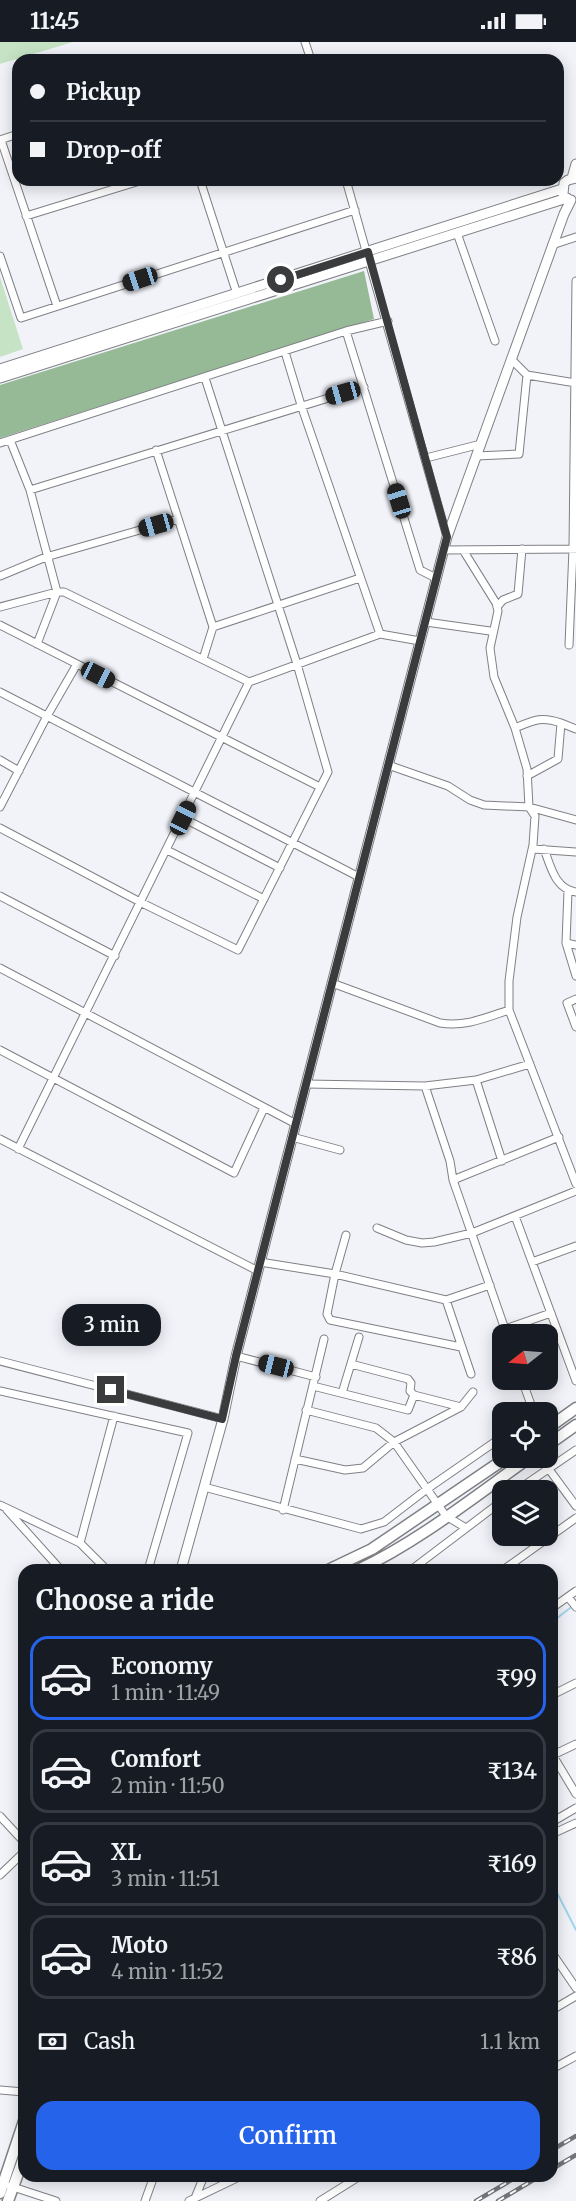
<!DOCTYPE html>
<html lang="en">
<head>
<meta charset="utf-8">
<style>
	:root { --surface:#171b24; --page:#20242c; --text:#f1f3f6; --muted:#9ea1a6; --line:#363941; --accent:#2563eb }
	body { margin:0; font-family:Merriweather,serif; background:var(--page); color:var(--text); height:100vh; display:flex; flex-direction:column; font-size:22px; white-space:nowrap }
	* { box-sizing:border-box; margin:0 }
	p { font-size:20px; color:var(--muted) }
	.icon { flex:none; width:33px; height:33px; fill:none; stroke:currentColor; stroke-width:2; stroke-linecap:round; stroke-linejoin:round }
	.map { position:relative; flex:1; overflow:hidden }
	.panel { position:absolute; left:18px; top:1522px; width:540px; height:618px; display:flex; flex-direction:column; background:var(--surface); border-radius:18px; box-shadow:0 3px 15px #0003 }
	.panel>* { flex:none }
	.guide { position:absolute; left:12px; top:12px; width:552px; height:132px; border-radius:18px; box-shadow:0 3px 15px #0003; display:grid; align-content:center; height:132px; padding:0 18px; background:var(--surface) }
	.needle { width:39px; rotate:253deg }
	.tools { position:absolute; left:492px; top:1282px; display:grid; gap:12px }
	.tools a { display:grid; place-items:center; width:66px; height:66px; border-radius:12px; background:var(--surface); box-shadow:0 3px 15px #0003; font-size:30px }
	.end { position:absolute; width:27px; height:27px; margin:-14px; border:8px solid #3a3b3d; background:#fff; box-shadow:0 0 0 3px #fff }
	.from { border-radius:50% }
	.bubble { position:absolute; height:42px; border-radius:18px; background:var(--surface); box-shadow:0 3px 15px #0003; font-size:20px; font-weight:600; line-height:42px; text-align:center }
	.car { position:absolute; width:18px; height:36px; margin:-18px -9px; border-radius:8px; box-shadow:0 0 4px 2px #0007; background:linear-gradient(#222 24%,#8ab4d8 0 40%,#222 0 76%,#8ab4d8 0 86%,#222 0) }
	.guide b { display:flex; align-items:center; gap:21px; height:57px; font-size:22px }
	.guide b+b { border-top:2px solid var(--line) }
	.guide i { width:15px; height:15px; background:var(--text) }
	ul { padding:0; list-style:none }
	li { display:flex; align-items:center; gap:18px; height:84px; margin:0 12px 9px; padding:0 6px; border:3px solid var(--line); border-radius:18px }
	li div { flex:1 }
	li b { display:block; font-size:22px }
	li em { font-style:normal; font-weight:600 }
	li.current { border-color:var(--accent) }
	li>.icon { width:54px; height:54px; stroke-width:1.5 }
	h2 { padding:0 18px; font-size:27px; line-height:72px }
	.pay { display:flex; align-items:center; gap:15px; height:66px; padding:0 18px; font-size:22px }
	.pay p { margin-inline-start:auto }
	.primary-button { display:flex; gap:12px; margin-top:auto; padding:12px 18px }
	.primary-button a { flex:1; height:69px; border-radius:18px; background:var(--accent); color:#fff; font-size:24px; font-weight:600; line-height:69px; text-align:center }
	.status { display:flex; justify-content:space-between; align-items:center; height:42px; padding:0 30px; background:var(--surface); direction:ltr }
	.status svg { height:16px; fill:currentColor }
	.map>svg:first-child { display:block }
</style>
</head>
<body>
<div class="status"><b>11:45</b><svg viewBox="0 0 49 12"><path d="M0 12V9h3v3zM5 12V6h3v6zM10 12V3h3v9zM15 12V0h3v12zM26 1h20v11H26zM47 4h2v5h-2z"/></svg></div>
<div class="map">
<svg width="576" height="2159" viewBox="0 0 576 2159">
	<rect width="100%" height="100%" fill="#f1f3f9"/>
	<!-- green -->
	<path fill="#c6e4c5" d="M0 0H73L0 22Z
		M0 235 23 307 0 315Z"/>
	<!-- forest -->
	<path fill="#95ba95" d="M364 229 374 277 0 396V343Z"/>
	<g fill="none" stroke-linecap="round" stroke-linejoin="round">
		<!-- stream -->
		<path stroke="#9fd6ed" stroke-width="2" d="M552 1580 574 1563
			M552 1841 576 1888"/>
		<defs>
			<path id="street" d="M305 0 311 18
				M0 98 18 92
				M1 98 57 264
				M200 138 237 252
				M346 138 447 495
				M26 174 143 138
				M457 191 495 299
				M552 203 576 195
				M0 214 21 276 355 168
				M346 289 420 528 436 536
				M285 310 301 363 380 592
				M511 317 527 333 576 341
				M10 398 30 448 57 550 37 602
				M0 401 346 289 388 279
				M156 408 213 585 203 617
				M476 414 519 412 527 333
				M426 416 481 402
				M30 448 364 345
				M444 508 576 507
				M463 508 496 561 498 569 490 606 494 635 515 686 527 727 529 765 535 774 533 803 517 875 509 939V968L576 1142
				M0 534 46 515 178 477
				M0 565 57 550H64L249 640
				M497 565 503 558 518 552 522 507
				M426 580 490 589 493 591
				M0 583 320 745
				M213 585 360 536
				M569 603 573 507 576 239
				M0 650 359 835
				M561 681 576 687
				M515 686C534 678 541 674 561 681L558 717 527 734
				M0 718 19 729
				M388 723 448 744 470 758 484 763 529 765 576 778
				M0 765 47 674 77 622
				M183 776 280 826
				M0 786 142 861 238 908 328 730 297 622 205 336
				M533 807 576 810
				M544 807C551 825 555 847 576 850
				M167 808 264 857
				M568 849 566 901 576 934
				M0 854 115 914
				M566 901 576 903
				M0 926 296 1082
				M332 941 440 981C465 985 485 976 509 968
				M576 957 567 961 576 985
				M0 1008 234 1131 264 1066
				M476 1038 502 1119
				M306 1042 425 1044 476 1038 530 1022
				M425 1044 450 1119 453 1138 507 1293
				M292 1095 340 1108
				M0 1097 258 1229
				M18 1107 249 640 380 592 420 599
				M453 1138 559 1095
				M515 1174 576 1339
				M377 1186 406 1198 422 1201 434 1200 472 1191 576 1149
				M346 1193 335 1232 327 1272 330 1278 461 1305
				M260 1220 335 1232 446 1258 490 1243
				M532 1220 576 1204
				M446 1258 471 1332
				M505 1287 551 1271
				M236 1314 316 1335
				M0 1319 223 1377
				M351 1322 408 1337 411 1341 410 1349 414 1353 461 1365
				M522 1338 534 1371
				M313 1344 408 1368 414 1353
				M0 1349 188 1391 148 1528
				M342 1351 359 1295
				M306 1368 376 1386 394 1400 446 1474 466 1486
				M295 1417 345 1428 363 1426 394 1400 461 1365 473 1350
				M548 1426 576 1464
				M204 1445 361 1487 384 1480 427 1447 502 1395
				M516 1449 576 1408
				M0 1463 80 1501 107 1528
				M7 1468 61 1528
				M283 1468 324 1297
				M80 1501 114 1374
				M411 1528 502 1459
				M503 1528 576 1476
				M568 1555 576 1565
				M552 1566 576 1549
				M552 1653 576 1641
				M552 1712 576 1752
				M553 1713 576 1702
				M0 1774 24 1800
				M552 1780 576 1766
				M552 1792 576 1781
				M0 1833 24 1810
				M552 1911 576 1946
				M552 1968 576 1954
				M552 2027 576 2014
				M0 2048 24 2050
				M10 2144 56 2159
				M195 2156 204 2134
				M145 2159 154 2134
				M189 2159 241 2134
				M320 2159 360 2134"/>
			<path id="secondary" d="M572 136 576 122
				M563 152 564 141 568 138 576 136
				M0 327 562 147
				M0 336 567 156
				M181 1528 223 1377 236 1314 447 495 564 172 571 158"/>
			<path id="primary" d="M548 1386 576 1366
				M548 1403 576 1383
				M328 1528 372 1507 506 1416
				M358 1528C419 1499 474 1455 529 1416
				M0 2151 24 2079
				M8 2159 24 2115"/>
		</defs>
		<!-- street casing -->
		<use href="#street" stroke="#7e8085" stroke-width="9"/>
		<!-- secondary casing -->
		<use href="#secondary" stroke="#7e8085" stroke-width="11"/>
		<!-- primary casing -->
		<use href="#primary" stroke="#7e8085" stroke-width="13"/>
		<!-- street -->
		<use href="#street" stroke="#fff" stroke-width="7"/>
		<!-- secondary -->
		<use href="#secondary" stroke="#fff" stroke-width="9"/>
		<!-- primary -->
		<use href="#primary" stroke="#fff" stroke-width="10"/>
		<defs>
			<path id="rail" d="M552 2108 576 2094
				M552 2127 576 2113
				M476 2159 518 2134
				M498 2159 540 2134"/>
		</defs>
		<!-- rail casing -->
		<use href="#rail" stroke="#727477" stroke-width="4.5"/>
		<!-- rail -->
		<use href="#rail" stroke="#fff" stroke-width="2" stroke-dasharray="7" stroke-linecap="butt"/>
	</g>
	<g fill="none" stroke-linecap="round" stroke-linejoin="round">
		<!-- route -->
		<path stroke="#3a3b3d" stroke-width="8" d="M111 1348 222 1377 236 1314 447 495 368 210 281 238"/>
	</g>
</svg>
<div class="tools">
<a><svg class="needle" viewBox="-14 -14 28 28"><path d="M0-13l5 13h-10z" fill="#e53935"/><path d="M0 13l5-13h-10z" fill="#9ea1a6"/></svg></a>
<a><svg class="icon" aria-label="locate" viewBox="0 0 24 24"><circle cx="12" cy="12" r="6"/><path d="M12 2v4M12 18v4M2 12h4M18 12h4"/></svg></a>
<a><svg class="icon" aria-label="layers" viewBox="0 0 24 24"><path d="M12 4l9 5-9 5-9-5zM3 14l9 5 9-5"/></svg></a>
</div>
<i class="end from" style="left:281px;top:238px"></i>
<i class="end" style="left:111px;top:1348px"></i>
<div class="bubble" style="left:62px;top:1262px;width:99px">3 min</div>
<i class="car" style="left:140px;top:237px;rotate:252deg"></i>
<i class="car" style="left:343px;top:351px;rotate:254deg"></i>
<i class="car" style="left:399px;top:459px;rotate:343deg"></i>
<i class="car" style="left:156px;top:483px;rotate:254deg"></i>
<i class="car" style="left:98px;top:633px;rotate:117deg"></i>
<i class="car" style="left:183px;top:776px;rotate:26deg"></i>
<i class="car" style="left:276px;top:1324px;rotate:284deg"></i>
<div class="guide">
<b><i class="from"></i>Pickup</b>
<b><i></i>Drop-off</b>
</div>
<section class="panel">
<h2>Choose a ride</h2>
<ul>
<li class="current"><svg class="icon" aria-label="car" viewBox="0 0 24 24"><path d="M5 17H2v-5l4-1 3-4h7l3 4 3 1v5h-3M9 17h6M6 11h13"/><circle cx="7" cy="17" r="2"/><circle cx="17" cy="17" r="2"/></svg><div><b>Economy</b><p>1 min · 11:49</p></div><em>₹99</em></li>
<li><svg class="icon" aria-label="car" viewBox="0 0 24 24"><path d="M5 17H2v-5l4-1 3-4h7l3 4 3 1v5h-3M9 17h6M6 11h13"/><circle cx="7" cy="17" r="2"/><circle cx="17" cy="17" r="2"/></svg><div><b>Comfort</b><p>2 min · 11:50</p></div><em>₹134</em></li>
<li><svg class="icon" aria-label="car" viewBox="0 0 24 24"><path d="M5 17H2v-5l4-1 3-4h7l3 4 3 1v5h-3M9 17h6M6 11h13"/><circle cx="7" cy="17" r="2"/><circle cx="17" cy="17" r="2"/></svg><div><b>XL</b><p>3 min · 11:51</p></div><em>₹169</em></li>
<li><svg class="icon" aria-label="car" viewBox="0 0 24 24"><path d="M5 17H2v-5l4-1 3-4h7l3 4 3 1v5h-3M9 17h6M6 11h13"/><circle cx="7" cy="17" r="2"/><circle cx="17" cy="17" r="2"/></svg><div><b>Moto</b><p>4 min · 11:52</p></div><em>₹86</em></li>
</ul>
<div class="pay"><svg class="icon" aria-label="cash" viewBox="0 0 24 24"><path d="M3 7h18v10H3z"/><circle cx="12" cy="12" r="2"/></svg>Cash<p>1.1 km</p></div>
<div class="primary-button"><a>Confirm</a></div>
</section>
</div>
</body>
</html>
